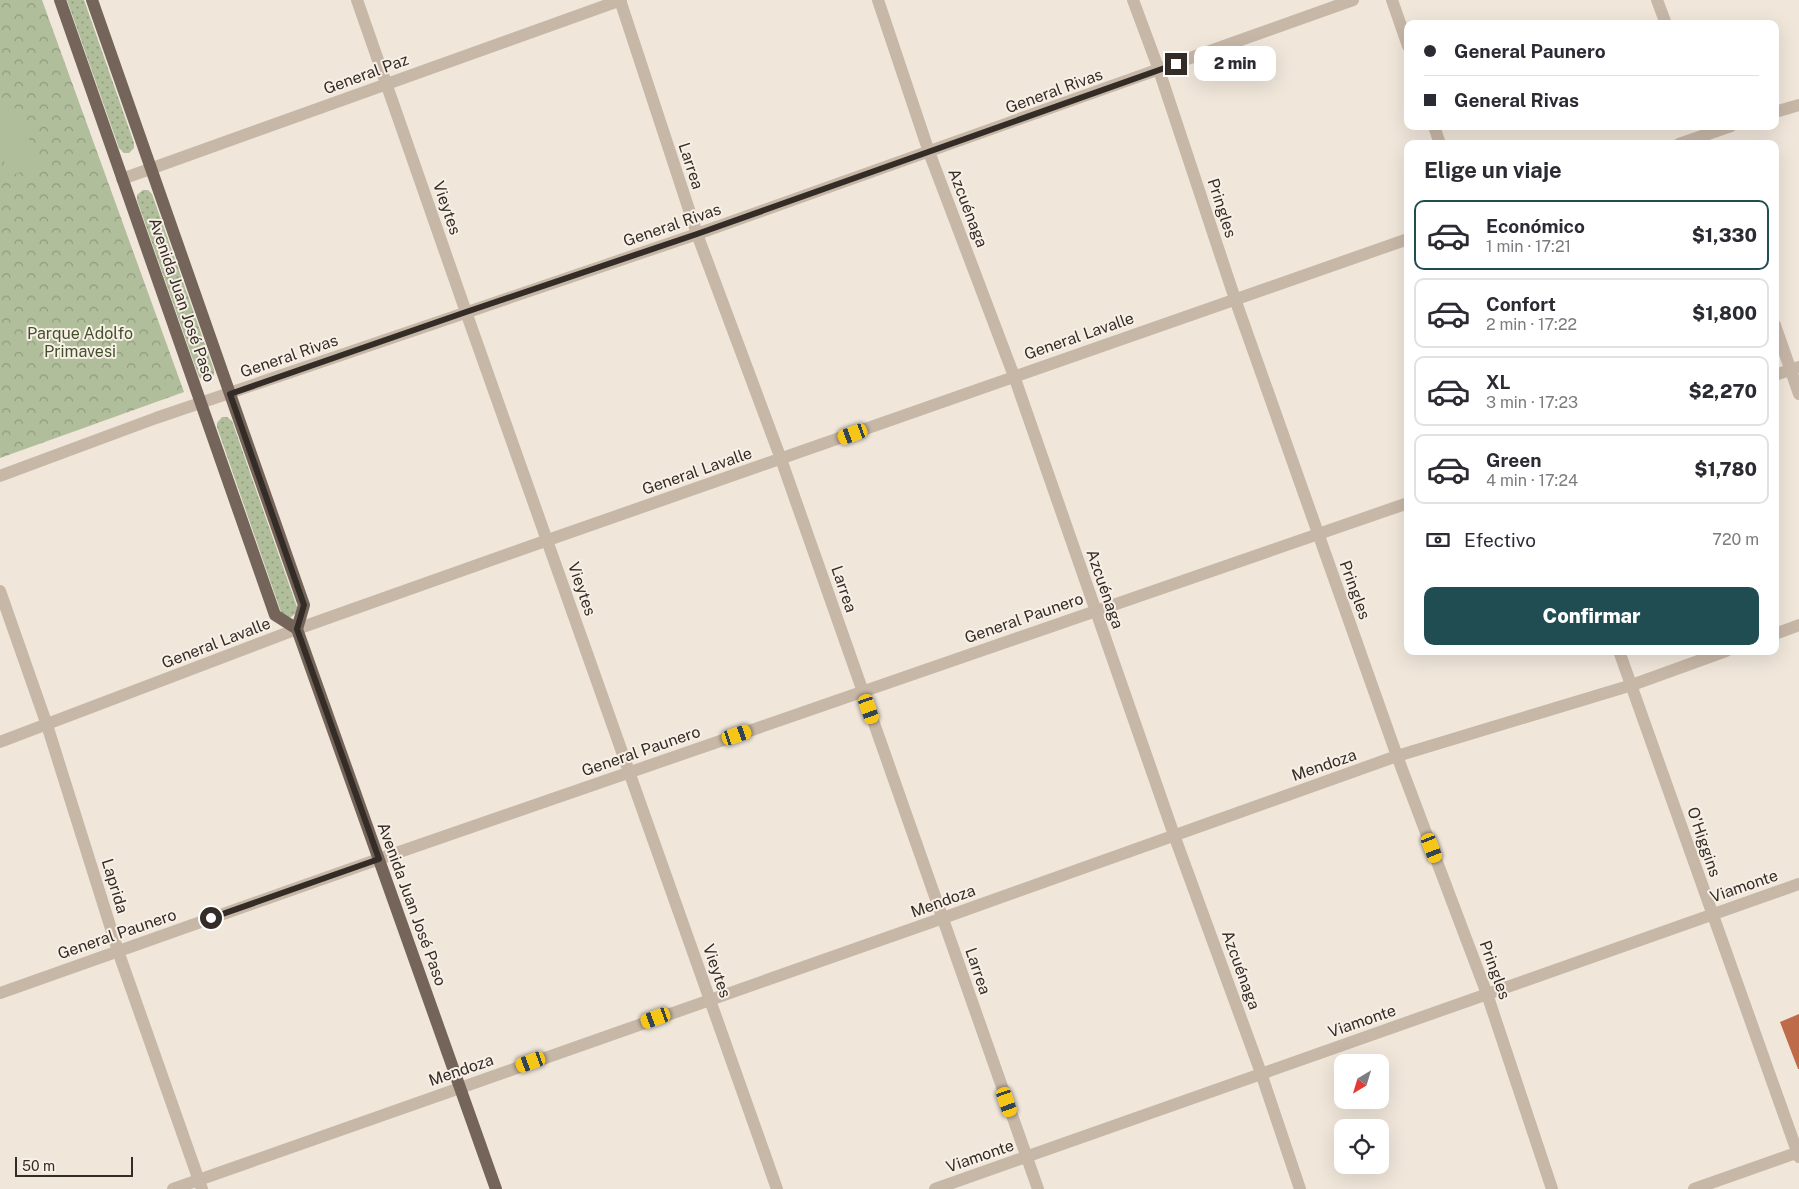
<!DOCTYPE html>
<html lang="es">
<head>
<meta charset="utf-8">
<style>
	:root { --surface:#fff; --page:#f7f7f7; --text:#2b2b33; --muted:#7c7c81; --line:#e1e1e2; --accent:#204d52 }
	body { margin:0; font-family:"Public Sans",sans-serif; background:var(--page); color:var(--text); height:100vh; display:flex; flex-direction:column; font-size:19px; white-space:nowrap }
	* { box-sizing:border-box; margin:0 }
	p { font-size:16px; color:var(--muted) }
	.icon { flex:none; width:28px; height:28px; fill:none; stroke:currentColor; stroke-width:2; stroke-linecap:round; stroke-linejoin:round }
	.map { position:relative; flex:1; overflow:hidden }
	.drawer { position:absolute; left:1404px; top:140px; width:375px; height:515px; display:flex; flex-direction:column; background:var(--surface); border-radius:10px; box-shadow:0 5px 20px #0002 }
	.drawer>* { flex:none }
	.hud { position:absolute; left:1404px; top:20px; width:375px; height:110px; border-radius:10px; box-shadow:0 5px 20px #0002; display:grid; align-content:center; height:110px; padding:0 20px; background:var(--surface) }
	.needle { width:32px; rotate:218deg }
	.buttons { position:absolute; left:1334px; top:1054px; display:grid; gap:10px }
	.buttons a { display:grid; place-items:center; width:55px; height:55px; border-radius:10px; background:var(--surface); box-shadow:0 5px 20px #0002; font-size:25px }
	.scale { position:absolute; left:15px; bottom:12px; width:118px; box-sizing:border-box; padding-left:5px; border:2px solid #342c27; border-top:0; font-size:14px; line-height:18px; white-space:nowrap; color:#342c27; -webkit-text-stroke:4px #f8f0e6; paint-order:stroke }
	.end { position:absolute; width:22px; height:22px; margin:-11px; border:6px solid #342c27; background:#fff; box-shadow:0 0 0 2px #fff }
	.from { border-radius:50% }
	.bubble { position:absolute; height:35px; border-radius:10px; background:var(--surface); box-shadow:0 5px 20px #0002; font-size:16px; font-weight:800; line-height:35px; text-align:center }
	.car { position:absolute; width:15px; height:30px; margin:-15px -8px; border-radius:6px; box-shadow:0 0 4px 1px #0007; background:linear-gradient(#f5c518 24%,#345 0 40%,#f5c518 0 76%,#345 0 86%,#f5c518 0) }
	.hud b { display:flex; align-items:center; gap:18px; height:48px; font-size:19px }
	.hud b+b { border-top:1px solid var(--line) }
	.hud i { width:12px; height:12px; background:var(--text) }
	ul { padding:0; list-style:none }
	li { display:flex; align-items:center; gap:15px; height:70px; margin:0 10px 8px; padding:0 10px; border:2px solid var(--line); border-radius:10px }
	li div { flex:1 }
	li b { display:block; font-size:19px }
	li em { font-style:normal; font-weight:800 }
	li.on { border-color:var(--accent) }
	li>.icon { width:45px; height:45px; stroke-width:1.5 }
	h2 { padding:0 20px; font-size:22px; line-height:60px }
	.pay { display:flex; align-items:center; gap:12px; height:55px; padding:0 20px; font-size:19px }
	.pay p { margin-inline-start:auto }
	.button { display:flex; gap:10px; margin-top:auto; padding:10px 20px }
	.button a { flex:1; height:58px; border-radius:10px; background:var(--accent); color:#fff; font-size:20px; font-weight:800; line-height:58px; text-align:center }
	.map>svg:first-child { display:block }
</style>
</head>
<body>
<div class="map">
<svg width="1799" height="1189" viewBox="0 0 1799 1189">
	<defs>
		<pattern id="grass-dots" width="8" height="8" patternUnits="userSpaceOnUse" patternTransform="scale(1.25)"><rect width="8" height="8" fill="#b1be9b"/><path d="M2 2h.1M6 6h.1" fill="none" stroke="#919b7e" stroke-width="1.8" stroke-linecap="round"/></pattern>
		<pattern id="park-crowns" width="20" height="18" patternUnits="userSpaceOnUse" patternTransform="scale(1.25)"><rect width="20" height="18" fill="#b1be9b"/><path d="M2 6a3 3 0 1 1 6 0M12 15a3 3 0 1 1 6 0" fill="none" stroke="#919b7e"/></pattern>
	</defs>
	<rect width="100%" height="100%" fill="#f0e6da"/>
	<!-- grass -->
	<path fill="url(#grass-dots)" d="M67 0H84L134 143V148L129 153H124L119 148Z
		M143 190H148L152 194 214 370V375L209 380 204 381 199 377 137 200V195Z
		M222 417H227L232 421 297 607 296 613 291 617H286L281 612 217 427V423Z"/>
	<!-- park -->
	<path fill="url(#park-crowns)" d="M0 0H42L184 392 0 458Z"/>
	<!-- pitch -->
	<path fill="#b1be9b" d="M18 107 38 166 9 176 0 148V113Z"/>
	<!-- building -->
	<path fill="#be6b4a" d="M1799 1014V1069H1798L1780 1022Z"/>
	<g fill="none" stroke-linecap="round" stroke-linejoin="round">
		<!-- minor -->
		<path stroke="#c7b7a7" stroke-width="12" d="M357 0 466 312 777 1189
			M620 0 697 234 781 459 1038 1189
			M878 0 929 152 1014 376 1174 835 1261 1073 1300 1189
			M1133 0 1159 70 1235 299 1397 756 1487 994 1552 1189
			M1392 0 1408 46
			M1657 0 1666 24
			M1775 112 1799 105
			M1434 126 1440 144
			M1679 144 1731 126
			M122 179 621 0
			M1775 325 1799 394
			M1775 375 1799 367
			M0 476 156 418 697 234 1353 0
			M0 591 47 725 118 951 202 1189
			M1775 634 1799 625
			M1619 651 1799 1157
			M0 742 297 629 548 540 1408 239
			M0 993 379 859 1408 503
			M173 1189 943 918 1397 756 1632 685 1726 651
			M935 1189 1799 884
			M1694 1189 1799 1152"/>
		<!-- major -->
		<path stroke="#756459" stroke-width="12" d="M60 0 275 615 297 629
			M92 0 304 605 297 629 496 1189"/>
	</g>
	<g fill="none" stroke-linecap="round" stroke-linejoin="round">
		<!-- route -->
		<path stroke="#342c27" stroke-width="6" d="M211 918 379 859 297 629 304 605 230 394 466 312 697 234 1176 64"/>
	</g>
	<g text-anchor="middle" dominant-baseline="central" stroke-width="4" stroke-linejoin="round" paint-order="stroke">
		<!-- street labels -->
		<g font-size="16" fill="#342c27" stroke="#f8f0e6">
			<text transform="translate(366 74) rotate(-20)">General Paz</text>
			<text transform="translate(1054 91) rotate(-20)">General Rivas</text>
			<text transform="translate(691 166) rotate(72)">Larrea</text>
			<text transform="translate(447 208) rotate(71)">Vieytes</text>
			<text transform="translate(968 208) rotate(69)">Azcuénaga</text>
			<text transform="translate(1222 208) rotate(72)">Pringles</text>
			<text transform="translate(672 225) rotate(-19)">General Rivas</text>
			<text transform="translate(182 300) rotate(71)">Avenida Juan José Paso</text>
			<text transform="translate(1079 336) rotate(-19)">General Lavalle</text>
			<text transform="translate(289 356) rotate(-19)">General Rivas</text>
			<text transform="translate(697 471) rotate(-19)">General Lavalle</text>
			<text transform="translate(582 589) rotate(71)">Vieytes</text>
			<text transform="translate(844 589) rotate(71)">Larrea</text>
			<text transform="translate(1105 589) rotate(71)">Azcuénaga</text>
			<text transform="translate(1355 590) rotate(70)">Pringles</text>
			<text transform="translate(1024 618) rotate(-19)">General Paunero</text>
			<text transform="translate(216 643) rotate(-21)">General Lavalle</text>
			<text transform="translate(641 751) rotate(-19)">General Paunero</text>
			<text transform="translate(1324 765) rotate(-19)">Mendoza</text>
			<text transform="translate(1704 842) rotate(71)">O'Higgins</text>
			<text transform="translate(115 886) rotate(73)">Laprida</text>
			<text transform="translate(1744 886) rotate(-19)">Viamonte</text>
			<text transform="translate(943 901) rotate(-20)">Mendoza</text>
			<text transform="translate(412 904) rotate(70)">Avenida Juan José Paso</text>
			<text transform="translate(117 934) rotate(-19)">General Paunero</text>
			<text transform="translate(1241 970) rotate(70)">Azcuénaga</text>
			<text transform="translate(1495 970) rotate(70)">Pringles</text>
			<text transform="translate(717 971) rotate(71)">Vieytes</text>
			<text transform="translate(978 971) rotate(71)">Larrea</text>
			<text transform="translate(1362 1021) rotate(-19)">Viamonte</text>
			<text transform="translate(461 1070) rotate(-19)">Mendoza</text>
			<text transform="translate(980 1156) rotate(-19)">Viamonte</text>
		</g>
		<!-- park labels -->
		<g font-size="16" fill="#42502d" stroke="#f8f0e6">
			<text x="80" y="333">Parque Adolfo<tspan x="80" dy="18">Primavesi</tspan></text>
		</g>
	</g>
</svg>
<div class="buttons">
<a><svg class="needle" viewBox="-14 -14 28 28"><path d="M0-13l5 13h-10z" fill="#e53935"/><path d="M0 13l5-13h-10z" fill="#7c7c81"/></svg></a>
<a><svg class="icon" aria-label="locate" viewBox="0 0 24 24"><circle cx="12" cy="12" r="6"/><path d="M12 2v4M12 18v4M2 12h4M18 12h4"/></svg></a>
</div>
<div class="scale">50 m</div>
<i class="end from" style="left:211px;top:918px"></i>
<i class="end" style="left:1176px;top:64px"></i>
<div class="bubble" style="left:1194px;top:46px;width:82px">2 min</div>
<i class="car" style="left:853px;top:434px;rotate:250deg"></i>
<i class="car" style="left:869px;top:709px;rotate:161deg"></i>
<i class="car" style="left:737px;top:735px;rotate:71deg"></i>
<i class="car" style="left:1432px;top:848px;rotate:159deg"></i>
<i class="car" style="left:656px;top:1018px;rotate:250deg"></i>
<i class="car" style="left:531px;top:1062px;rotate:250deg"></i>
<i class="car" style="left:1007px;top:1102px;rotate:161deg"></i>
<div class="hud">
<b><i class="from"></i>General Paunero</b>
<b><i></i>General Rivas</b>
</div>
<section class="drawer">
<h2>Elige un viaje</h2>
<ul>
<li class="on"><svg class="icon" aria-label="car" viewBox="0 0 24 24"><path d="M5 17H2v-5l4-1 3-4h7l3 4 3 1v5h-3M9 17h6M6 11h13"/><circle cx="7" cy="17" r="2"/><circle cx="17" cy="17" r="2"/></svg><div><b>Económico</b><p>1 min · 17:21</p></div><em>$1,330</em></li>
<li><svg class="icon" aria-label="car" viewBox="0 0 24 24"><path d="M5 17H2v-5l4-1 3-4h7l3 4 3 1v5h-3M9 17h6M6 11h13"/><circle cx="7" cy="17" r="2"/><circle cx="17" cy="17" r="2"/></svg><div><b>Confort</b><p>2 min · 17:22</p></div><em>$1,800</em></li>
<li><svg class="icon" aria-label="car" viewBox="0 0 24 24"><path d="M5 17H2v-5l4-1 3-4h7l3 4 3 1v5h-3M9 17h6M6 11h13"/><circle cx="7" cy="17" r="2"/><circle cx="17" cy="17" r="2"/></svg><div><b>XL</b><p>3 min · 17:23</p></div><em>$2,270</em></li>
<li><svg class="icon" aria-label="car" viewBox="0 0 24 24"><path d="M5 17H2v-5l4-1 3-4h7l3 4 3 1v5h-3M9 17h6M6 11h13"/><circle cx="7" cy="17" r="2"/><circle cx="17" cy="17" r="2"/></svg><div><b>Green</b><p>4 min · 17:24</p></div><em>$1,780</em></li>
</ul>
<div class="pay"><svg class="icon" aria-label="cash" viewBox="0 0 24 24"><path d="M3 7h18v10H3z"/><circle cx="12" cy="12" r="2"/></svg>Efectivo<p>720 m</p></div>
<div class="button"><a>Confirmar</a></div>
</section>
</div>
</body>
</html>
